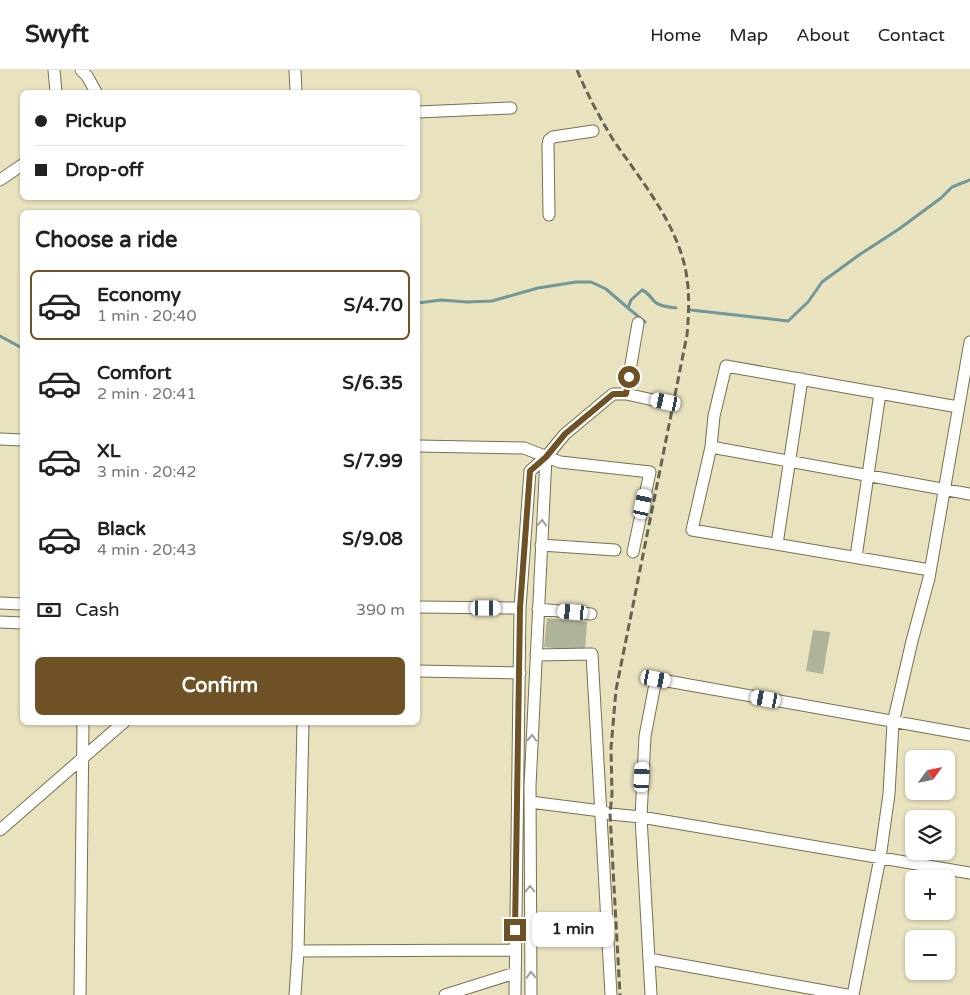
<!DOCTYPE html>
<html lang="en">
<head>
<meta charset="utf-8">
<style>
	:root { --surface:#fff; --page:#f2f2f2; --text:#222; --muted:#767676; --line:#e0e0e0; --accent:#6e5225 }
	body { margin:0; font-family:"Varela Round",sans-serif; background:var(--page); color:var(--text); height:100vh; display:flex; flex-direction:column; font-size:19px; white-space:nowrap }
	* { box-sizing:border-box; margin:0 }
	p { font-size:16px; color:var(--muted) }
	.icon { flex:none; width:28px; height:28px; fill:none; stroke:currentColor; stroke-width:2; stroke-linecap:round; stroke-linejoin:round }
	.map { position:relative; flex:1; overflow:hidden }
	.side { position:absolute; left:20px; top:140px; width:400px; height:515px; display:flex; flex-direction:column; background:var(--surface); border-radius:8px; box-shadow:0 1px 4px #0004 }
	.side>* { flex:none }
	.hud { position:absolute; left:20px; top:20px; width:400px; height:110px; border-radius:8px; box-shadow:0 1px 4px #0004; display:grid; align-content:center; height:110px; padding:0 15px; background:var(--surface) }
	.needle { width:32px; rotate:57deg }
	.fabs { position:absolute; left:905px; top:680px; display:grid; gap:10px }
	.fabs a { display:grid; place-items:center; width:50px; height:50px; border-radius:8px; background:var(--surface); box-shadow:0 1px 4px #0004; font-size:25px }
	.end { position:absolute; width:22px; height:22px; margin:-11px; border:6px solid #6e5225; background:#fff; box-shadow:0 0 0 2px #fff }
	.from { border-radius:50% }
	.bubble { position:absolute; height:35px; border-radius:8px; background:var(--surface); box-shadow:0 1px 4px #0004; font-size:16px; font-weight:700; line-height:35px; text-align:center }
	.car { position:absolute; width:15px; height:30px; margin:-15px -8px; border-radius:6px; box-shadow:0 0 4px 1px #0007; background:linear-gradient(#fff 24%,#345 0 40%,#fff 0 76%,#345 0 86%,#fff 0) }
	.hud b { display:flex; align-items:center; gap:18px; height:48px; font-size:19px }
	.hud b+b { border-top:1px solid var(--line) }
	.hud i { width:12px; height:12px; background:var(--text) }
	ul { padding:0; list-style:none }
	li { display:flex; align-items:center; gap:15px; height:70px; margin:0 10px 8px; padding:0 5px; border:2px solid transparent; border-radius:8px }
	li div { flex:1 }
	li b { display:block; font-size:19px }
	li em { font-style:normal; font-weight:700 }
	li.active { border-color:var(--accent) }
	li>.icon { width:45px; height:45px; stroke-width:1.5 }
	h2 { padding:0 15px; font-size:22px; line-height:60px }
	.pay { display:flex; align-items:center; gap:12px; height:55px; padding:0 15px; font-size:19px }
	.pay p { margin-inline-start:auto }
	.primary-button { display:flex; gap:10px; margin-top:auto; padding:10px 15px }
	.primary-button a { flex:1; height:58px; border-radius:8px; background:var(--accent); color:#fff; font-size:20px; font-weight:700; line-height:58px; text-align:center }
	header { display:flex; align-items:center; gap:30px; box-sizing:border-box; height:70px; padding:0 25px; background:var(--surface); border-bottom:1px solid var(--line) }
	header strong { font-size:24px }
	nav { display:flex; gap:28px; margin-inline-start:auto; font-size:18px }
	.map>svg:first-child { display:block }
</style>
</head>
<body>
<header>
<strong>Swyft</strong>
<nav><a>Home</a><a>Map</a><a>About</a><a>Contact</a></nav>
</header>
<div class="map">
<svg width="970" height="925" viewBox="0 0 970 925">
	<rect width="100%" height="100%" fill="#e8e2bf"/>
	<!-- green -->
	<path fill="#afb399" d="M547 548 587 552 585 581 544 577Z
		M813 560 830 562 823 604 806 601Z"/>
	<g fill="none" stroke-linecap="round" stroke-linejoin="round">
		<!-- stream -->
		<path stroke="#719798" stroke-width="3" d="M418 233 441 230 467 232 492 231 538 218 576 212H591L606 219 628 238 631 230 642 220C649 223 650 227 655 232 661 237 669 237 676 238
			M628 238 645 252
			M691 240 788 251 808 232 822 212 859 185 899 159 941 128 952 117 970 110
			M0 266 22 278"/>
		<defs>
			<path id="minor" d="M54 0 56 22
				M81 0 87 6 96 22
				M295 0 296 22
				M418 42 511 38
				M0 110 22 95
				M549 145 548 75 549 70 553 67 593 61
				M626 324 638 253
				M0 369 22 370
				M418 376 524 378 560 392 650 402 633 482
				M711 377 970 424
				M777 474 802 309
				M541 475 615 480
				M856 487 880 323
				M930 500 692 460 711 377 714 346 726 296 958 337
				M0 533 22 534
				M418 537 520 538
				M538 539 591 544
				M0 552 22 553
				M536 585 592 584 611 925
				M418 601 520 603
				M530 732 601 741 610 744 641 747 970 803
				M0 760 124 652
				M298 881 515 880
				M649 889 847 925
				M80 925 83 652
				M295 925 298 881 303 652
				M445 925 515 903
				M515 925 520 538 530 401 546 387 565 364 613 324H626L667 333
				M531 925 530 716 546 387
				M651 925 641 747 645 666 656 609 970 665
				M853 925 880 788 889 724 893 653 912 571 929 508 970 272"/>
		</defs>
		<!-- minor casing -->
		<use href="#minor" stroke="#767050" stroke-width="13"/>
		<!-- minor -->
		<use href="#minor" stroke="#fff" stroke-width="11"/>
		<!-- rail -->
		<path stroke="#67634f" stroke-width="3" stroke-dasharray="8 4" stroke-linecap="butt" d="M577 0C587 24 599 46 612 68 639 108 674 149 685 197 690 220 689 242 687 265L616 620 611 678 612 724 610 744 620 925"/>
	</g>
	<!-- one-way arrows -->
	<defs><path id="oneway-chevron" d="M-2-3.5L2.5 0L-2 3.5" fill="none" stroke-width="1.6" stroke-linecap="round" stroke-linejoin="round" transform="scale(1.25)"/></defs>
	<g stroke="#a09e98">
		<use href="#oneway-chevron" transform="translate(542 453) rotate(-87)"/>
		<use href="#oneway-chevron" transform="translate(532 668) rotate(-87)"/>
		<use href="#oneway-chevron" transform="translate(530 819) rotate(-90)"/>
		<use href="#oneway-chevron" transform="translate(531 905) rotate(-92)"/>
	</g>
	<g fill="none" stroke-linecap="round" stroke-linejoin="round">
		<!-- route -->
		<path stroke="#6e5225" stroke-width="6" d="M515 860 520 538 530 401 546 387 565 364 613 324H626L629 307"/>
	</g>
</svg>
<div class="fabs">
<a><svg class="needle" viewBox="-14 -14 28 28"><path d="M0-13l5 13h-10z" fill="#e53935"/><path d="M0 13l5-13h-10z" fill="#767676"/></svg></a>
<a><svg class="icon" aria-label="layers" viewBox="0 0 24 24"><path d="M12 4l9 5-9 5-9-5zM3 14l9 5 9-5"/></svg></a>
<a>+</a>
<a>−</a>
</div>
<i class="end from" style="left:629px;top:307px"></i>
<i class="end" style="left:515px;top:860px"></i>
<div class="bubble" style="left:532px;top:842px;width:82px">1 min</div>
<i class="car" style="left:666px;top:332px;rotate:282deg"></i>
<i class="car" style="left:643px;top:434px;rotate:12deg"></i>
<i class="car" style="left:486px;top:538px;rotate:90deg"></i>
<i class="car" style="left:573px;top:542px;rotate:275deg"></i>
<i class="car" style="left:656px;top:609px;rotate:100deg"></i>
<i class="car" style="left:766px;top:629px;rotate:280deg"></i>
<i class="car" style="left:642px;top:707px;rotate:3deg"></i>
<div class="hud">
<b><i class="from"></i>Pickup</b>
<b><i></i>Drop-off</b>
</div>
<section class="side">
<h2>Choose a ride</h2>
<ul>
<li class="active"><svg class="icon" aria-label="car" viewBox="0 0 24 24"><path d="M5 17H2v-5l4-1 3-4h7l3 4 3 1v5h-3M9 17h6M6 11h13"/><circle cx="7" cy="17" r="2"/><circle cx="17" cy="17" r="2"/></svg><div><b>Economy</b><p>1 min · 20:40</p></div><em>S/4.70</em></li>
<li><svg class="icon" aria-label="car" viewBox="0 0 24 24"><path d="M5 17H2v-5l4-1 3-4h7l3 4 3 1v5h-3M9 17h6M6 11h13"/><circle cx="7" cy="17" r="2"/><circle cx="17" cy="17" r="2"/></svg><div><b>Comfort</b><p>2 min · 20:41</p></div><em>S/6.35</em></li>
<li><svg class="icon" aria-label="car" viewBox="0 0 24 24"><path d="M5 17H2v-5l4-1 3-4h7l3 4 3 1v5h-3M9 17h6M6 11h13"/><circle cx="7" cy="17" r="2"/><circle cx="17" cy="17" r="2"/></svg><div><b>XL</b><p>3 min · 20:42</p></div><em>S/7.99</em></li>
<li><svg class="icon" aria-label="car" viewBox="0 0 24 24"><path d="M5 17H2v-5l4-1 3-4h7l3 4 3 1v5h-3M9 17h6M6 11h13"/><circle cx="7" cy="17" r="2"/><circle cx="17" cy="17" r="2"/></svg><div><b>Black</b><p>4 min · 20:43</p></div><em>S/9.08</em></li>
</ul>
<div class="pay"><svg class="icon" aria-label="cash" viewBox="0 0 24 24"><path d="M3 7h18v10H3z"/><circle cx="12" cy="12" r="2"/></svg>Cash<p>390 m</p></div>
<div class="primary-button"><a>Confirm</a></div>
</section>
</div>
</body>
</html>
